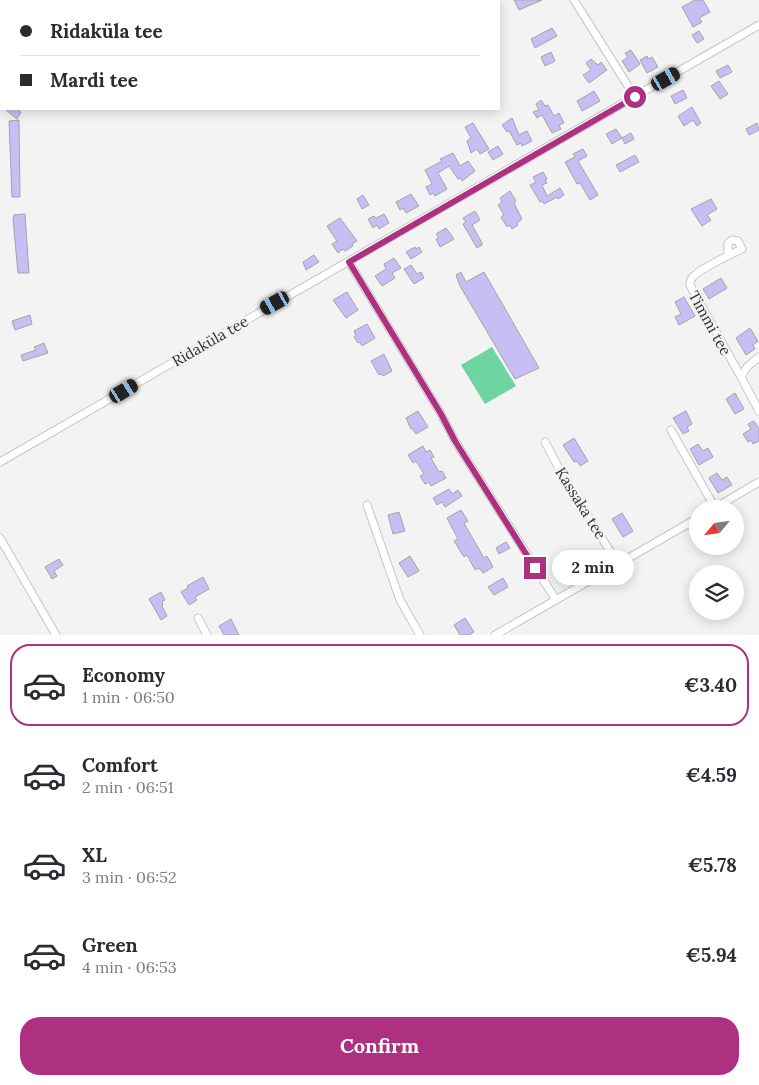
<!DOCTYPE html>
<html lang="en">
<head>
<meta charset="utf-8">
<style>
	:root { --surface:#fff; --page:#f2f2f3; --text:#2b2b33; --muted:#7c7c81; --line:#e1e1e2; --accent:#ae3080 }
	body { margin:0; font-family:Lora,serif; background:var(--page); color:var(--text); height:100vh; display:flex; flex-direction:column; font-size:19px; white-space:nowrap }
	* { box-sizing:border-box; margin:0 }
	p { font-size:16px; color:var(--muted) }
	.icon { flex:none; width:28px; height:28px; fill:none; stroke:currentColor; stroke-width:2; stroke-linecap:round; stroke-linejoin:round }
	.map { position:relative; height:635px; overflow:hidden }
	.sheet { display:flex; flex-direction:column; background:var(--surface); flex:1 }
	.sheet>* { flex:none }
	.banner { position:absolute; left:0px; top:0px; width:500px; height:110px; box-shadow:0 2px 12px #0003; display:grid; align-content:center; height:110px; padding:0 20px; background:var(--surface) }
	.needle { width:32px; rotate:241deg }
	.fabs { position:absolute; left:689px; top:500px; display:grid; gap:10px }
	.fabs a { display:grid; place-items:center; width:55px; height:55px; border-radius:50%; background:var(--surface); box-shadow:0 2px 12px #0003; font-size:25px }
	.end { position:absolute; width:22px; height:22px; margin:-11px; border:6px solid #ae3080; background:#fff; box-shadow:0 0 0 2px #fff }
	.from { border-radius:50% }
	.bubble { position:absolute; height:35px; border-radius:18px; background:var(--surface); box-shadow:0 2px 12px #0003; font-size:16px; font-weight:800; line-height:35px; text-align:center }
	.car { position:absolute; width:15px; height:30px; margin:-15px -8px; border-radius:6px; box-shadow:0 0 4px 1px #0007; background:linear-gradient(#222 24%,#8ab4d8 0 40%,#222 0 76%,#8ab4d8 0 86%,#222 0) }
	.banner b { display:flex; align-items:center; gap:18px; height:48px; font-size:19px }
	.banner b+b { border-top:1px solid var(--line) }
	.banner i { width:12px; height:12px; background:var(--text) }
	ul { padding:9px 0 0; list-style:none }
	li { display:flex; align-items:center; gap:15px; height:82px; margin:0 10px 8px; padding:0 10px; border:2px solid transparent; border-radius:20px }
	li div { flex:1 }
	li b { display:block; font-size:19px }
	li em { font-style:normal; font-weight:800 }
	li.current { border-color:var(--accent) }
	li>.icon { width:45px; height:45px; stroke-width:1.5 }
	.button { display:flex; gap:10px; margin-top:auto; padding:10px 20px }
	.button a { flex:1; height:58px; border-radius:20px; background:var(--accent); color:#fff; font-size:20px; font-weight:800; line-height:58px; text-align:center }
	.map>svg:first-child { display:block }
</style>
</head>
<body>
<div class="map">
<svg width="759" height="635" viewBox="0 0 759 635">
	<rect width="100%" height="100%" fill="#f3f3f4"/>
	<!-- forest -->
	<path fill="#6ed5a1" d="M492 347 516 386 485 404 461 365Z"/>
	<!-- building -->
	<path fill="#c9bef3" stroke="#a4a4a5" d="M514 0H542L519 10Z
		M695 0H703L710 12 699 18 702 22 693 27 682 7Z
		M552 28 557 36 535 48 531 39Z
		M699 31 704 39 697 43 692 35Z
		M631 50 640 64 629 72 622 61 628 57 625 53Z
		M551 52 555 61 545 66 541 57Z
		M647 56 648 59 652 57 658 67 647 73 640 60Z
		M591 59 598 65 601 62 607 70 589 83 583 75 591 70 586 63Z
		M728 65 732 72 720 78 716 71Z
		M719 81 728 94 720 99 711 86Z
		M683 90 687 98 675 104 671 96Z
		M594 91 600 101 582 111 577 101Z
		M541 100 545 106 548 105 554 116 559 113 564 123 559 125 561 129 552 133 542 115 537 118 533 112 539 110 536 104Z
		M692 107 701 123 697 126 693 120 684 126 678 116Z
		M5 109H17L21 112 17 119Z
		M512 118 519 135 527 131 532 141 522 146 521 143 517 145 509 131 507 132 502 125Z
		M19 120 20 197H12L9 121Z
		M473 123 489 149 480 154 477 149 471 153 467 141 471 138 465 127Z
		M757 123 759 130 749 135 746 129Z
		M616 129 622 138 612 144 606 134Z
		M631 133 634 139 625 144 622 138Z
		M498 146 503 154 493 160 488 152Z
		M583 149 587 156 578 161 598 195 590 200 580 183 577 184 565 162 575 157 573 154Z
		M453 153 460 166 468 161 475 171 462 181 460 178 458 179 449 166 438 173 447 189 435 196 433 193 430 195 426 187 432 184 425 170 442 161 440 159Z
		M635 155 639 162 620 172 616 165Z
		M543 172 547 179 545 180 547 183 542 185 547 196 560 188 564 195 558 199 557 197 544 204 542 201 540 202 530 185 536 182 533 177Z
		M510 191 516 201 514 203 522 219 517 223 518 225 512 229 509 225 507 227 501 217 504 215 498 205 502 202 500 198Z
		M411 194 419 206 406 213 403 208 400 210 396 202Z
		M363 195 369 205 362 209 357 199Z
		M711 199 717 209 707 215 711 220 702 226 691 209Z
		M475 211 480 220 472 225 482 243V245L477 248 463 224 466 222 463 218Z
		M25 214 29 273H18L13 219 14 215Z
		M384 214 389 223 379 229 377 225 373 228 368 219 374 216 376 218Z
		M340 218 357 241 352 244 353 246 345 251 343 249 338 253 332 244 337 241 327 226Z
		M446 228 454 239 440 247 436 239 439 238 436 234Z
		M415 247 416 249 419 247 422 252 411 259 406 252Z
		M314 255 319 262 306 270 303 262Z
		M394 258 401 268 392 273 395 278 382 286 375 276 386 269 384 264Z
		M411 265 417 274 421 272 424 278 414 284 404 269Z
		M461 272 466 282 484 272 539 368 515 379 460 286 456 275Z
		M721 278 727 288 709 299 703 289Z
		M347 292 358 310 346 318 333 300Z
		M684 297 695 316 679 325 675 317 681 314 675 302Z
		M30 315 32 324 15 330 12 321Z
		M367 324 375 338 362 346 360 342 358 343 354 337 356 336 354 331Z
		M750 328 758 341 753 345 755 349 746 355 736 338Z
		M44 343 48 353 23 361 21 355 36 350 34 347Z
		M384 354 392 371 383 376 381 374 379 375 371 361Z
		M735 393 744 409 735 414 726 399Z
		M418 411 428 427 416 434 412 428 411 429 406 418Z
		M686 411 692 424 687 427 689 431 683 434 673 418Z
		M754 421 759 429V441L753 444 751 440 748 442 743 434 751 429 748 424Z
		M574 438 588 461 580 466 577 461 574 462 563 445Z
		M698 444 703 451 708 448 713 457 699 465 690 449Z
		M423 446 426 452 430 450 434 457 431 458 439 472 442 471 446 478 431 486 429 482 425 484 420 476 424 474 416 461 413 463 408 455Z
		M717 473 722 480 727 477 732 485 718 493 709 478Z
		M449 489 452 494 458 490 462 496 445 507 442 502 437 505 433 498Z
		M461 510 468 521 464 523 484 558 487 556 493 567 483 573 479 568 475 570 467 555 464 557 454 541 458 539 447 518Z
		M399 512 405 531 393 534 388 515Z
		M622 513 633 531 623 537 612 519Z
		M506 542 510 548 499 554 496 548Z
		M410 556 419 571 408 577 399 563Z
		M59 559 63 565 54 571 57 576 52 579 45 567Z
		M203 577 209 589 195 597 197 600 189 605 181 592 188 588 187 586Z
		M503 578 508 587 494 595 488 587Z
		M161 592 165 600 162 602 163 605 162 606 167 616 161 620 149 599Z
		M465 618 474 632 469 635H460L454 625Z
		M231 619 239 635H224L219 626Z"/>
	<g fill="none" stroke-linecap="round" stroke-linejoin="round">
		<defs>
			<path id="minor" d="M574 0 635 97
				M728 256V243L732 240 738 241 742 249C731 254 698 270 692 278 690 280 690 282 690 285L741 377
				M349 262 441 414 455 441 556 600
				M759 357 747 367 741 377 759 411
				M671 430 715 508
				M545 442 563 476 618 564
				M0 462 759 25
				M367 505 400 600 420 635
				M713 509 759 482
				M0 538 56 635
				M198 618 207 635
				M495 635 698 518"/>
		</defs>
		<!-- minor casing -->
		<use href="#minor" stroke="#c6c6c7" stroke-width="9"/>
		<!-- minor -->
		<use href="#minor" stroke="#fff" stroke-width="7"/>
	</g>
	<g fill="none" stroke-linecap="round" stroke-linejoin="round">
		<!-- route -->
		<path stroke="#ae3080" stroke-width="6" d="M535 568 455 441 441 414 349 262 635 97"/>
	</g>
	<g text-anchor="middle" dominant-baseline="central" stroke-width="5" stroke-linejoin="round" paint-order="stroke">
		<!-- street labels -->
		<g font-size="15" fill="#323233" stroke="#f3f3f4">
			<text transform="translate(710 323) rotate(61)">Timmi tee</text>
			<text transform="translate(210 341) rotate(-30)">Ridaküla tee</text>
			<text transform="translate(581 503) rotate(58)">Kassaka tee</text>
		</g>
	</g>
</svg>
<div class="fabs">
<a><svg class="needle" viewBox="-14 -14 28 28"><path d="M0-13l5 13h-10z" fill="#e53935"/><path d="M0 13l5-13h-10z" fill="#7c7c81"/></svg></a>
<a><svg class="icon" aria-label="layers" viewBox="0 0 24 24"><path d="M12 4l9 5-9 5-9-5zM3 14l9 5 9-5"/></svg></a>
</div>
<i class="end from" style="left:635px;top:97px"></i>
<i class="end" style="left:535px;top:568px"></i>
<div class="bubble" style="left:552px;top:550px;width:82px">2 min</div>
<i class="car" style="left:666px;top:79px;rotate:60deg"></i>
<i class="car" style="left:275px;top:303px;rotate:241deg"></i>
<i class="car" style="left:124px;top:391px;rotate:59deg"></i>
<div class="banner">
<b><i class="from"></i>Ridaküla tee</b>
<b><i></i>Mardi tee</b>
</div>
</div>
<section class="sheet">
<ul>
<li class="current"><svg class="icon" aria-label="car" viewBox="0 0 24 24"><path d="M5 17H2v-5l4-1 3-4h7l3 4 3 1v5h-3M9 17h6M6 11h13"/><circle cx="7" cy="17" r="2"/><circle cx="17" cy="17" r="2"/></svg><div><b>Economy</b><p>1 min · 06:50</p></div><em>€3.40</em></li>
<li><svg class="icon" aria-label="car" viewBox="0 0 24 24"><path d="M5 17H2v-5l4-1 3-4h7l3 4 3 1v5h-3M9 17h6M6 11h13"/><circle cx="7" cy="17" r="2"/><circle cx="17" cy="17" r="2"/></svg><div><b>Comfort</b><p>2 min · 06:51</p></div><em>€4.59</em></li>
<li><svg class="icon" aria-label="car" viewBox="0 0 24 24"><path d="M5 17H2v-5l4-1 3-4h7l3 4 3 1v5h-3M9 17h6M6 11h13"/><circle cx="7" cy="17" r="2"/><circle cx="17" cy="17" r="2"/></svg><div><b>XL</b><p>3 min · 06:52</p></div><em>€5.78</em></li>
<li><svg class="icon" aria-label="car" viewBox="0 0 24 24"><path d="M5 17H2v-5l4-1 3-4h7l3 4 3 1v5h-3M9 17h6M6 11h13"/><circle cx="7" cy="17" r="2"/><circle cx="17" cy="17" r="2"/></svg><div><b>Green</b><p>4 min · 06:53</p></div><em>€5.94</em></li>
</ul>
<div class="button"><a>Confirm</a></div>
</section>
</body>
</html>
